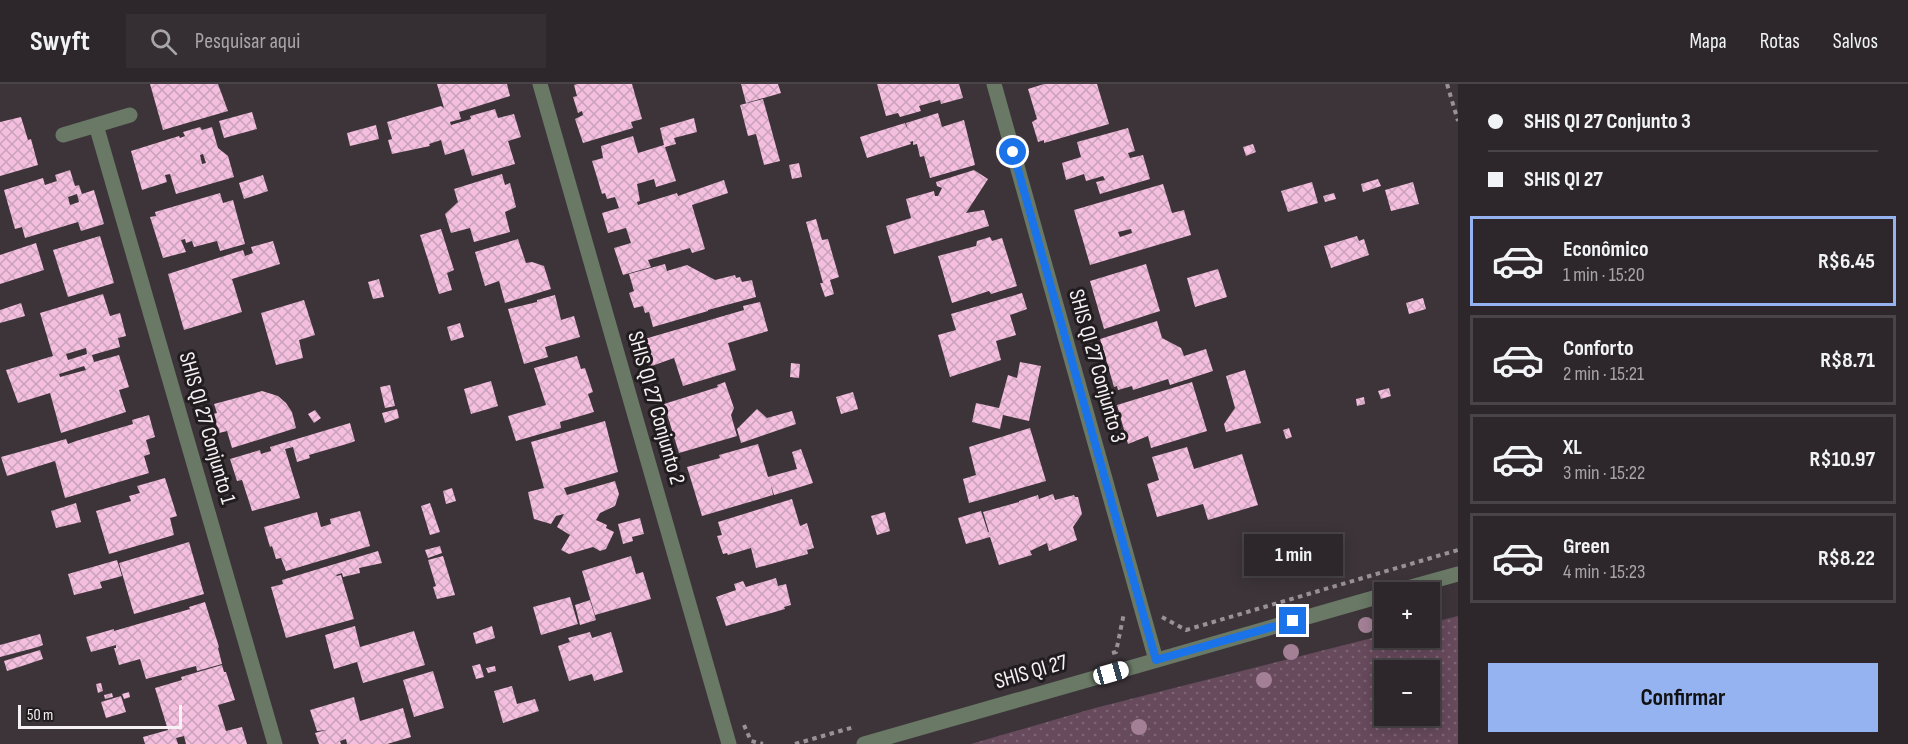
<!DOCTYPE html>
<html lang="pt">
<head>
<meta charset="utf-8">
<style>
	:root { --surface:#2d272b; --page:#352f33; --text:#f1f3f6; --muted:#a7a5a9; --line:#484447; --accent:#95b2f1 }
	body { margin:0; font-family:"Sofia Sans Condensed",sans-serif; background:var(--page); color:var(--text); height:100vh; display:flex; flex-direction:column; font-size:22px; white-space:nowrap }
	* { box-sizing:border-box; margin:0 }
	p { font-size:20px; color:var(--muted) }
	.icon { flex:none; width:33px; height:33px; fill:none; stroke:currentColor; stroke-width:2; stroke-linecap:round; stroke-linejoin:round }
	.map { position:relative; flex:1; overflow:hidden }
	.drawer { display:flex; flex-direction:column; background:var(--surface); width:450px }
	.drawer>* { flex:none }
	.guide { display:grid; align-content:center; height:132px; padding:0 30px; background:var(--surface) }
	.buttons { position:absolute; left:1374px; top:498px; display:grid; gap:12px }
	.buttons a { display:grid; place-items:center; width:66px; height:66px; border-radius:0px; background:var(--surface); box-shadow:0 3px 15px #0003,0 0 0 2px var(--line); font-size:30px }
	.scale { position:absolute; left:18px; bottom:15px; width:164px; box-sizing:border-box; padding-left:6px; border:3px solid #f6f1f4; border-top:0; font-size:16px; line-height:21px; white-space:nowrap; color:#f6f1f4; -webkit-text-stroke:4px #211d1f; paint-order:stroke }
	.end { position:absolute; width:27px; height:27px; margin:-14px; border:8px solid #1a73e8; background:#fff; box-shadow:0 0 0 3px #fff }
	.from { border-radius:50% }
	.bubble { position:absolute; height:42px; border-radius:0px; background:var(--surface); box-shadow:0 3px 15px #0003,0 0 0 2px var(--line); font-size:20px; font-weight:700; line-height:42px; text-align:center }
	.car { position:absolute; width:18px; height:36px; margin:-18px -9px; border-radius:8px; box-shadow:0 0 4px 2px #0007; background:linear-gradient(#fff 24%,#345 0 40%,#fff 0 76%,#345 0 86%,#fff 0) }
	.guide b { display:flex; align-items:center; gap:21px; height:57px; font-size:22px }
	.guide b+b { border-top:2px solid var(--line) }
	.guide i { width:15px; height:15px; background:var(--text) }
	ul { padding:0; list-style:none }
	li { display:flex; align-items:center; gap:18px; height:90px; margin:0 12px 9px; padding:0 18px; border:3px solid var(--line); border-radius:0px }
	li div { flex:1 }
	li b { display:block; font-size:22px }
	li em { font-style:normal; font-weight:700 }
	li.current { border-color:var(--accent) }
	li>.icon { width:54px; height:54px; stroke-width:1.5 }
	.action { display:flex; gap:12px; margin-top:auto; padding:12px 30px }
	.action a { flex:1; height:69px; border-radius:0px; background:var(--accent); color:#111; font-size:24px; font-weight:700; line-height:69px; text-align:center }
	header { display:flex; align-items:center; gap:36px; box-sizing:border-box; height:84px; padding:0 30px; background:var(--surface); border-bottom:2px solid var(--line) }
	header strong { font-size:28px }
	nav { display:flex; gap:33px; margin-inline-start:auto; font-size:21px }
	.search { width:420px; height:54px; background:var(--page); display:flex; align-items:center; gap:15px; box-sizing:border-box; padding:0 21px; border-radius:0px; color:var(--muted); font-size:22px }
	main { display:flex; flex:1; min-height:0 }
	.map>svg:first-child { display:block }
</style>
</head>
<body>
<header>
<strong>Swyft</strong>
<div class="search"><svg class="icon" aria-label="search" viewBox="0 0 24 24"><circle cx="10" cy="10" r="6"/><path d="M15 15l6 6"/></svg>Pesquisar aqui</div>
<nav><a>Mapa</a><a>Rotas</a><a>Salvos</a></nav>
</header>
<main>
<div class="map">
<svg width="1458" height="660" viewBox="0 0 1458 660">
	<defs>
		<pattern id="park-dots" width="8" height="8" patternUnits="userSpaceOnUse" patternTransform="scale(1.5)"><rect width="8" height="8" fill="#674a5c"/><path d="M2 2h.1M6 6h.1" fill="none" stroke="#7d6574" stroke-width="1.8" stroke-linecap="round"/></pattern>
		<pattern id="building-cross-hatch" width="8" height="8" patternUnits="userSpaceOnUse" patternTransform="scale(1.5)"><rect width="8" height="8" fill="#f4bfdf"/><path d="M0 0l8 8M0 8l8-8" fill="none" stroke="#caa1ba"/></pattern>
	</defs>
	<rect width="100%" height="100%" fill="#3c3439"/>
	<!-- park -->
	<path fill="url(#park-dots)" fill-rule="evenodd" d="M1458 532V660H971L1095 624 1384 551V554H1430V539ZM1384 586H1430V632H1384Z"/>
	<!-- building -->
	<path fill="url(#building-cross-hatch)" fill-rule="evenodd" d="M150 0H218L228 27 163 46Z
		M437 0H507L510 12 459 28 461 35 450 38 451 41 471 35 470 32 495 25 498 34 514 30 521 53 508 57 515 80 472 92 464 65 445 71 441 56 429 60 430 62 392 70 388 56 392 55 387 38 441 22 444 24Z
		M577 0H632L642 35 631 38 633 44 583 59 575 35 583 31 582 27 578 29 573 13 577 12 574 1Z
		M741 0H778L781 9 746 19Z
		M877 0H959L963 14 941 20 940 16 919 22 921 27 900 33 898 29 886 32Z
		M1044 0H1097L1109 40 1044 59V56L1038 58 1032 38 1037 35 1028 5Z
		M763 15 780 77 764 81 756 50 748 52 740 21Z
		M252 28 257 45 224 54 219 37Z
		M938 29 942 43 964 36 975 81 930 94 924 72 920 73 917 60 913 61V57L910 58 911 60 867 74 860 53 905 39 908 46 906 39Z
		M21 33 28 56 31 55 38 81 0 92V38Z
		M694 34 697 48 674 54 676 60 665 63 676 97 656 103 654 95 637 100 640 117 637 118 638 121 677 109 678 112 724 96 728 109 692 121 705 165 692 169 690 164 648 176 651 183 623 191 614 164 631 159 626 144 608 149 602 129 619 124 615 113 607 115 605 109 602 110 592 77 603 74 601 62 633 52 638 69 664 61 660 44Z
		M376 41 379 55 350 62 347 49Z
		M200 43 202 46 212 43 218 64 228 72 234 93 176 110 170 90 165 91 167 98 142 106 131 67 179 52 180 54 185 52 183 48ZM203 70 206 79 202 80 200 71Z
		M1128 44 1135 67 1128 69 1130 74 1143 71 1150 95 1100 110 1096 98 1105 96 1103 92 1086 97 1084 90 1066 96 1062 79 1081 73 1077 58Z
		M1253 60 1256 68 1246 72 1243 63Z
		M799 79 802 93 792 95 789 81Z
		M70 86 75 102 79 101 82 110 94 106 104 140 81 147 78 138 25 154 22 143 15 145 4 106 43 94 45 101 57 97 55 91ZM77 110 79 118 70 121 68 113Z
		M974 86 988 95 966 129 984 126 989 142 894 170 886 142 911 134 906 115 934 107 935 112H938L942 104 937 102 936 98Z
		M502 90 505 101 510 99 516 123 505 128 510 148 474 158 470 144 451 149 445 130 458 118 454 105Z
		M263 91 268 107 244 115 239 99Z
		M1378 95 1381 102 1363 108 1361 100Z
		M1312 98 1318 119 1288 128 1281 107Z
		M1413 98 1419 120 1391 127 1385 106Z
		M1163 100 1172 129 1184 126 1191 151 1090 181 1074 126ZM1131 145 1132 149 1120 153 1118 148Z
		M220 109 223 119 233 116 245 160 220 167 217 157 194 163 192 157 186 159 185 155 181 156 186 168 163 174 150 133 156 132 155 128Z
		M1334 109 1336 115 1325 118 1323 112Z
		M816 135 822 156 828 155 839 193 830 196 834 210 825 213 820 199H823L806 138Z
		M441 145 454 186 447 189 452 206 439 210 420 151Z
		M100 152 114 199 68 213 53 166Z
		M1357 152 1359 157 1364 155 1369 171 1331 184 1324 162Z
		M990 153 992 157 1002 154 1017 202 991 210 989 207 952 219 938 172 976 162 977 157Z
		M518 155 526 179 532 178 544 182 551 205 505 219 499 197 485 202 475 168Z
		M273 157 280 180 232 195 242 228 184 246 168 190 243 166 245 172 253 169 251 163Z
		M36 159 44 186 0 200V171Z
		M665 180 667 187 687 181 715 196 735 191 736 194 740 193 742 198 752 196 756 213 708 226V227L653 243 649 228 645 229 643 222 634 224 629 209 634 207 629 190Z
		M1146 180 1160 227 1104 245 1090 197Z
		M1218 185 1227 213 1195 223 1187 194Z
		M379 195 384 213 373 215 368 198Z
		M1022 209 1027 225 1010 231 1016 251 996 257 1001 276 950 293 938 251 956 246 951 230Z
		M103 210 110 232 120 229 126 252 118 254 120 263 92 271 94 278 119 271 129 303 119 306 126 328 61 349 50 309 18 319 6 286 53 272 40 229ZM86 264 87 270 68 276 66 270ZM84 282 86 286 60 293 59 290Z
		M555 211 561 236 574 232 580 253 545 263 548 273 524 280 508 225 537 218V216Z
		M1423 214 1426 225 1409 230 1406 219Z
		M304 216 315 251 299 256 303 274 276 281 261 229Z
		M760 218 768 247 728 259 736 286 683 302 674 274 649 283 641 256 744 226 743 222Z
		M21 219 25 232 0 239V226Z
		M1157 237 1162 254 1181 264 1184 272 1206 265 1213 287 1170 301 1168 295 1133 306 1132 302 1118 306 1117 302 1114 303 1100 255Z
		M460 239 464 253 451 257 447 243Z
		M577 272 581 285 585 284 593 308 588 310 594 328 560 338 561 344 516 357 508 332 546 321 534 284Z
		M1020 278 1041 282 1029 337 1003 331 1000 345 972 338 976 319 999 324 1008 291 1017 294Z
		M791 279 800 280 799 294 790 293Z
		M1245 286 1261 339 1226 348 1224 340 1235 324 1226 292Z
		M491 297 498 322 471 330 464 305Z
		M725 298 734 324 731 331 737 352 679 369 664 320 718 303 717 301Z
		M1192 298 1207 347 1151 364 1148 352 1128 360 1117 321Z
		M390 301 395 322 385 324 380 303Z
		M1389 304 1391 312 1381 315 1378 307Z
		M262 307 278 312 286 319 292 328 296 344 232 364 227 347 219 349 213 330 217 329 214 320Z
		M853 308 858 325 841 330 836 313Z
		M1364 313 1365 320 1357 322 1356 315Z
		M397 325 399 334 385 339 382 329Z
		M757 325 767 334 792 327 796 340 741 359 737 345Z
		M315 326 321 334 314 339 308 330Z
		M149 331 155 353 146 356 150 370 144 372 149 389 65 414 55 377 7 392 1 373 66 355 68 360 76 357 133 340 132 336Z
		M605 337 618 388 564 404 567 411 615 397 619 410 615 422 600 429 596 436 607 441 606 444 614 448 606 465 600 467 593 463 569 470 561 466 570 451 557 443 564 430 556 432 551 440 534 435 528 408 544 404 531 358Z
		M350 339 355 357 350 359 309 371 310 374 297 378 293 363 285 365 300 414 252 427 242 396 237 397 230 375 260 366 261 370 267 368 271 367 270 363Z
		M1030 344 1046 397 969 419 963 395 976 391 969 363Z
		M1289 344 1292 353 1286 355 1283 346Z
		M758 360 768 393 797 385 792 368 801 365 813 399 774 411 771 401 773 411 702 432 687 383 720 374 719 371Z
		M1187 363 1194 385 1242 370 1258 421 1208 436 1203 420 1157 433 1147 400 1159 396 1152 373Z
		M165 394 177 432 170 434 174 451 109 470 96 427 131 417 129 412 140 409 137 402Z
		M452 404 456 417 446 420 443 407Z
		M1053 410 1055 416 1074 411 1075 413H1078L1082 430 1073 443 1077 456 1049 467 1047 459 1030 467 1032 471 999 481 990 453 966 460 958 434 981 427 988 448H989L983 428 1019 418V417L1038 411 1039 415Z
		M792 415 800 442 807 439 814 464 807 466 808 470 756 484 751 464 728 471 727 469 723 470 717 452 722 451 718 438Z
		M76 419 81 438 56 444 51 427Z
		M430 419 440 448 430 451 421 422Z
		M360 427 370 462 286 487 281 474 276 475 272 462 270 463 264 443 317 428 321 443 331 440 330 435Z
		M885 428 890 447 877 451 871 432Z
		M640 434 644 450 632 453 633 457 623 460 618 440Z
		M189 458 204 510 134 530 119 479Z
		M440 462 442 469 428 474 425 466Z
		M378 467 382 479 359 484 360 489 343 493 342 489 336 491 337 492 341 491 354 535 286 554 271 503 283 500 282 496Z
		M443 472 455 511 437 515 433 503 436 502 428 476Z
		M631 472 636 490 643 488 651 515 595 531 582 487Z
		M117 476 122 492 100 498 102 504 74 511 68 490Z
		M776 494 778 502 786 500 791 521 784 523 785 525 726 542 716 513 736 506 734 500 743 497 746 503Z
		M570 513 578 540 541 551 533 523Z
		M590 516 596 536 580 541 575 521Z
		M205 518 219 563 218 564 222 580 197 587 196 582 146 595 140 575 119 581 114 564H116V561L91 568 86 553 114 545V547L190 525 189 523Z
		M355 542 360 563 414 547 425 581 363 599 357 578 334 585 325 551Z
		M492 542 495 554 476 560 473 549Z
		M590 548 592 554 611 548 623 588 594 597 592 590 569 597 558 562 570 558 568 554Z
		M40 550 43 561 38 563 0 573V561Z
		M40 566 43 575 7 587 4 577Z
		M480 580 484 593 476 595 472 582Z
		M222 581 224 588H226L235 616 218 621 226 647 242 643 247 660H186L184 652 176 654 178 660H145L143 653 168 646 155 604 182 596 181 593Z
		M495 582 496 587 488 589 486 584Z
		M433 587 444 624 414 633 403 596Z
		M101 599 103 607 98 609 96 600Z
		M512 602 517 620 535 615 539 627 503 639 494 607Z
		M129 608 130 613 124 615 122 610Z
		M112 609 113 613 105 615 104 611Z
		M121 612 126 628 106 634 101 618Z
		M354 613 360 637 403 624 411 653 387 660H347L346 655 340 657 341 660H319L315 649 326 646 317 647 310 626Z"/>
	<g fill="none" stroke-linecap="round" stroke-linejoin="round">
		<!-- path -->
		<path stroke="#989195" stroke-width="4" stroke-dasharray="4.5 4.5" stroke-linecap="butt" d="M1447 0 1458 37
			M1162 533 1186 546 1458 466
			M1112 569 1116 568 1124 529
			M744 641 751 657 763 660
			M795 660 854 643"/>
		<!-- street -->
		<path stroke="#6a7966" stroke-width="15" d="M540 0 729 660
			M994 0 1156 576
			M96 41 275 660
			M63 51 130 31
			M1393 508 1458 490
			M864 660 1384 511"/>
	</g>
	<!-- trees -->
	<g fill="#a48096">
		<circle cx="1366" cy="541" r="8"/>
		<circle cx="1291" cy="568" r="8"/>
		<circle cx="1264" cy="596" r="8"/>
		<circle cx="1139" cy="643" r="8"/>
	</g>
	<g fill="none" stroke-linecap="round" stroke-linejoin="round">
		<!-- route -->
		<path stroke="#1a73e8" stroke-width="8" d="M1013 68 1156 576 1293 537"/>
	</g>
	<g text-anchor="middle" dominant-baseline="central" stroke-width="6" stroke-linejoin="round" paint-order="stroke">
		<!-- street labels -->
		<g font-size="22" fill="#f6f1f4" stroke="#211d1f">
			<text transform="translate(1097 282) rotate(74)">SHIS QI 27 Conjunto 3</text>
			<text transform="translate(656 324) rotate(74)">SHIS QI 27 Conjunto 2</text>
			<text transform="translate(207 344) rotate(74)">SHIS QI 27 Conjunto 1</text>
			<text transform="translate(1031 588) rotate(-16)">SHIS QI 27</text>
		</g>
	</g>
</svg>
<div class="buttons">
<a>+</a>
<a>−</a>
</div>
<div class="scale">50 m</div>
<i class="end from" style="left:1013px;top:68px"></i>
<i class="end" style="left:1293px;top:537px"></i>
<div class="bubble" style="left:1244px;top:450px;width:99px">1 min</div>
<i class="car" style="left:1111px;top:589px;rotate:74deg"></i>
</div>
<section class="drawer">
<div class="guide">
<b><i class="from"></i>SHIS QI 27 Conjunto 3</b>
<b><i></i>SHIS QI 27</b>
</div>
<ul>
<li class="current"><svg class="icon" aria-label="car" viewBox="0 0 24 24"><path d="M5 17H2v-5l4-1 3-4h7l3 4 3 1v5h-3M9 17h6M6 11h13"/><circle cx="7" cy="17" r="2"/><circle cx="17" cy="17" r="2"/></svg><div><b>Econômico</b><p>1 min · 15:20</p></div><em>R$6.45</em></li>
<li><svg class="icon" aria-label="car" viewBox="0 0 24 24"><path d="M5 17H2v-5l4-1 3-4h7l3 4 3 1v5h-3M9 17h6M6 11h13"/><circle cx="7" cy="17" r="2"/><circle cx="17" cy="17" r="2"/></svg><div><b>Conforto</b><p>2 min · 15:21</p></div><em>R$8.71</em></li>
<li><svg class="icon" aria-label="car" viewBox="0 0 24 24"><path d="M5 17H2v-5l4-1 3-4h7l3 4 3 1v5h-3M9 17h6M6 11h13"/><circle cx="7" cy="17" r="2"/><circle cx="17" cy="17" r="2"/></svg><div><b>XL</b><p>3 min · 15:22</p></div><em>R$10.97</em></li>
<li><svg class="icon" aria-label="car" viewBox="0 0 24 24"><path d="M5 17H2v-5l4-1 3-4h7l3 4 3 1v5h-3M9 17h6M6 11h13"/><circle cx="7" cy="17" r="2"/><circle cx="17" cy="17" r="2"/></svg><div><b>Green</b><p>4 min · 15:23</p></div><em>R$8.22</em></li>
</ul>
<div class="action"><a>Confirmar</a></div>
</section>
</main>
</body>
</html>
